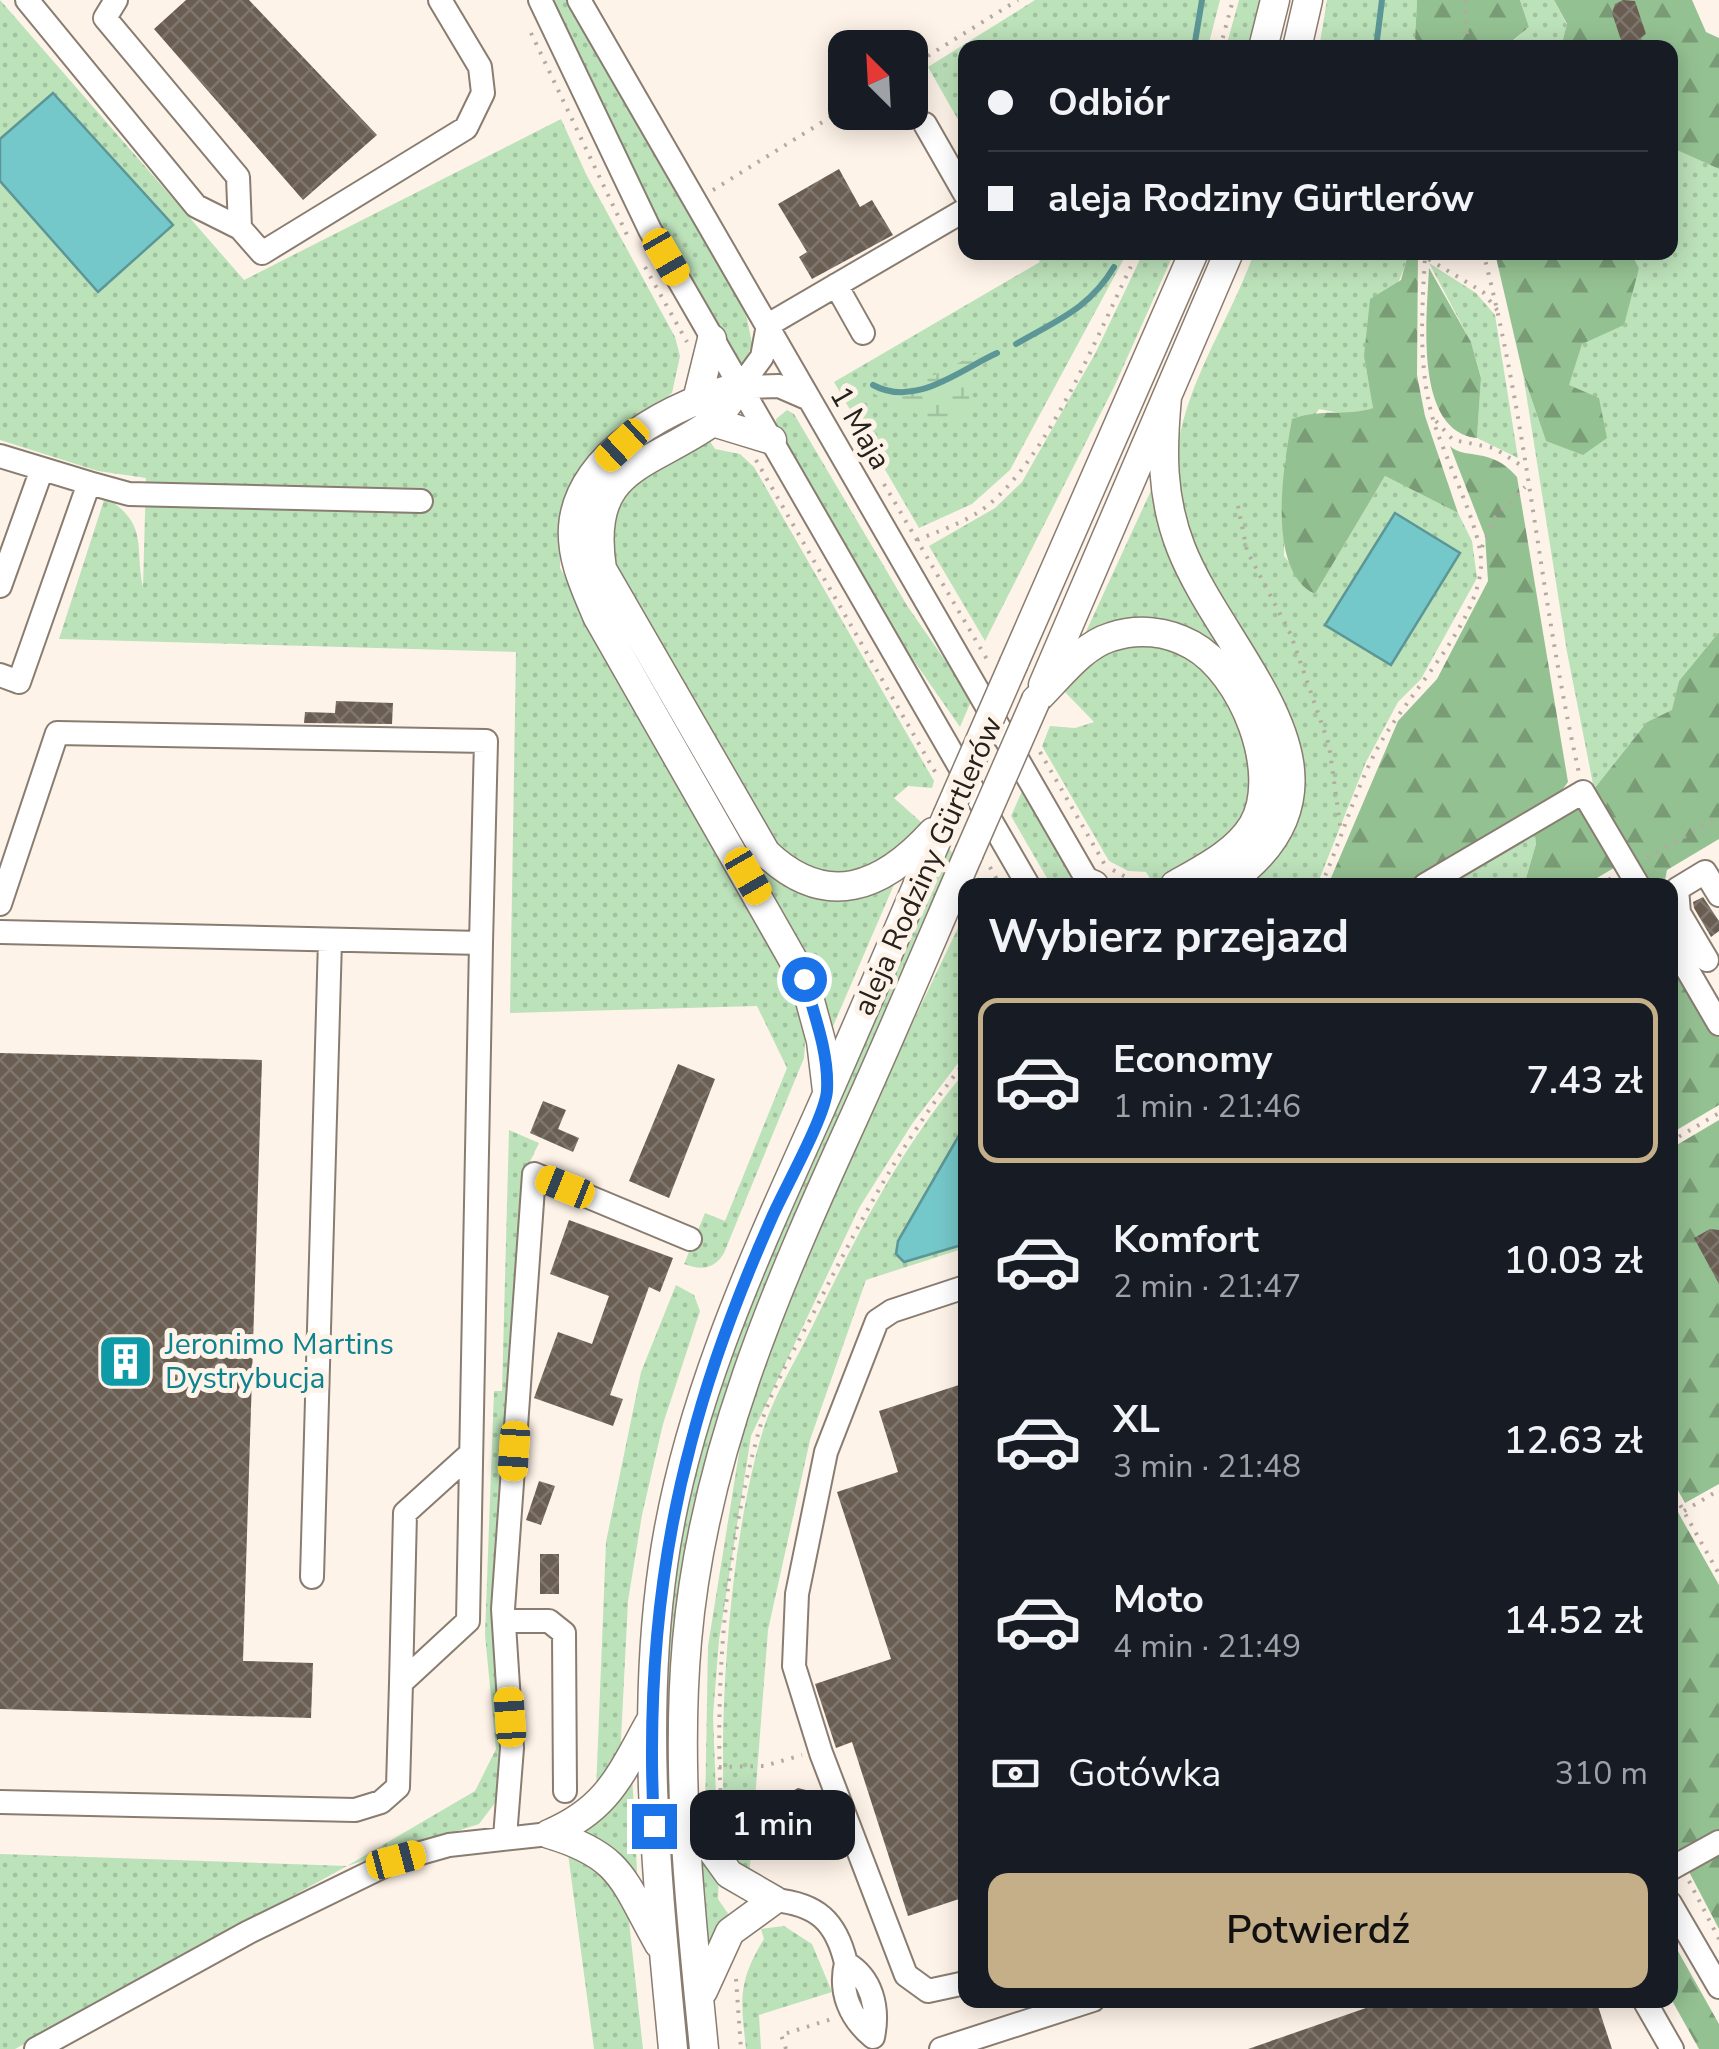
<!DOCTYPE html>
<html lang="pl">
<head>
<meta charset="utf-8">
<style>
	:root { --surface:#171b24; --page:#242831; --text:#f1f3f6; --muted:#9ea1a6; --line:#363941; --accent:#c4af89 }
	body { margin:0; font-family:"Nunito Sans",sans-serif; background:var(--page); color:var(--text); height:100vh; display:flex; flex-direction:column; font-size:38px; white-space:nowrap }
	* { box-sizing:border-box; margin:0 }
	p { font-size:32px; color:var(--muted) }
	.icon { flex:none; width:55px; height:55px; fill:none; stroke:currentColor; stroke-width:2; stroke-linecap:round; stroke-linejoin:round }
	.map { position:relative; flex:1; overflow:hidden }
	.panel { position:absolute; left:958px; top:878px; width:720px; height:1130px; display:flex; flex-direction:column; background:var(--surface); border-radius:20px; box-shadow:0 5px 25px #0003 }
	.panel>* { flex:none }
	.banner { position:absolute; left:958px; top:40px; width:720px; height:220px; border-radius:20px; box-shadow:0 5px 25px #0003; display:grid; align-content:center; height:220px; padding:0 30px; background:var(--surface) }
	.needle { width:65px; rotate:336deg }
	.tools { position:absolute; left:828px; top:30px; display:grid; gap:20px }
	.tools a { display:grid; place-items:center; width:100px; height:100px; border-radius:20px; background:var(--surface); box-shadow:0 5px 25px #0003; font-size:50px }
	.end { position:absolute; width:45px; height:45px; margin:-22px; border:12px solid #1a73e8; background:#fff; box-shadow:0 0 0 5px #fff }
	.from { border-radius:50% }
	.bubble { position:absolute; height:70px; border-radius:20px; background:var(--surface); box-shadow:0 5px 25px #0003; font-size:32px; font-weight:600; line-height:70px; text-align:center }
	.car { position:absolute; width:30px; height:60px; margin:-30px -15px; border-radius:12px; box-shadow:0 0 8px 2px #0007; background:linear-gradient(#f5c518 24%,#345 0 40%,#f5c518 0 76%,#345 0 86%,#f5c518 0) }
	.banner b { display:flex; align-items:center; gap:35px; height:95px; font-size:38px }
	.banner b+b { border-top:2px solid var(--line) }
	.banner i { width:25px; height:25px; background:var(--text) }
	ul { padding:0; list-style:none }
	li { display:flex; align-items:center; gap:30px; height:165px; margin:0 20px 15px; padding:0 10px; border:5px solid transparent; border-radius:20px }
	li div { flex:1 }
	li b { display:block; font-size:38px }
	li em { font-style:normal; font-weight:600 }
	li.current { border-color:var(--accent) }
	li>.icon { width:90px; height:90px; stroke-width:1.5 }
	h2 { padding:0 30px; font-size:45px; line-height:120px }
	.pay { display:flex; align-items:center; gap:25px; height:110px; padding:0 30px; font-size:38px }
	.pay p { margin-inline-start:auto }
	.cta { display:flex; gap:20px; margin-top:auto; padding:20px 30px }
	.cta a { flex:1; height:115px; border-radius:20px; background:var(--accent); color:#111; font-size:40px; font-weight:600; line-height:115px; text-align:center }
	.map>svg:first-child { display:block }
</style>
</head>
<body>
<div class="map">
<svg width="1719" height="2049" viewBox="0 0 1719 2049">
	<defs>
		<pattern id="grass-dots" width="8" height="8" patternUnits="userSpaceOnUse" patternTransform="scale(2.5)"><rect width="8" height="8" fill="#bce2ba"/><path d="M2 2h.1M6 6h.1" fill="none" stroke="#a1c29f" stroke-width="1.8" stroke-linecap="round"/></pattern>
		<pattern id="forest-firs" width="22" height="20" patternUnits="userSpaceOnUse" patternTransform="scale(2.5)"><rect width="22" height="20" fill="#94c192"/><path d="M5 1l3.5 6h-7zM16 11l3.5 6h-7z" fill="#799c76"/></pattern>
		<pattern id="wetland-marsh" width="20" height="14" patternUnits="userSpaceOnUse" patternTransform="scale(2.5)"><rect width="20" height="14" fill="#bce2ba"/><path d="M1 5h8M5 5V1M11 12h8M15 12V8" fill="none" stroke="#a1c29f"/></pattern>
		<pattern id="building-cross-hatch" width="8" height="8" patternUnits="userSpaceOnUse" patternTransform="scale(2.5)"><rect width="8" height="8" fill="#6a5e53"/><path d="M0 0l8 8M0 8l8-8" fill="none" stroke="#7f766d"/></pattern>
	</defs>
	<rect width="100%" height="100%" fill="#fef3e8"/>
	<!-- grass -->
	<path fill="url(#grass-dots)" d="M0 0 244 280 561 119 586 174 675 337 680 356 672 393C656 407 635 414 618 427 575 464 561 513 560 568L782 951 806 1026 804 1058 724 1253C714 1270 701 1270 684 1264L705 1213 725 1221 787 1068 757 1006 510 1013 516 652 59 639 105 497C150 525 134 546 143 587L146 478 98 471 0 440V181L98 291 173 225 53 93 0 139Z
		M552 0H567L745 309 752 343 743 371 642 193Z
		M1035 0H1220L1208 47 965 48V132L928 67Z
		M1239 0H1260L1249 47H1226Z
		M1327 0H1417L1415 39 1430 47 1319 48Z
		M1520 0H1554L1567 25 1561 47 1505 48 1529 27Z
		M1670 147 1719 169V632L1679 681 1673 710 1647 722 1594 789 1567 652 1523 374 1546 441 1581 344 1639 268 1631 253 1670 252Z
		M1035 253H1127L1010 470 972 504 919 528 834 382 1040 262Z
		M1143 253H1174L1115 385 985 641 929 546 995 508 1022 482 1096 352Z
		M1254 253H1419L1407 258C1399 291 1374 317 1366 353 1363 368 1373 391 1373 408L1350 415 1319 409 1285 459 1284 556 1315 594 1385 476 1458 513 1472 541 1477 578 1421 679 1398 702 1366 762 1317 885H1242C1257 870 1278 854 1288 835 1336 750 1251 651 1210 579 1197 556 1180 529 1177 503 1166 407 1223 339 1254 253Z
		M1429 263 1476 293 1495 315 1518 458 1477 438 1481 377 1471 342Z
		M787 410 794 414 908 607 972 699 960 727 898 638 777 430 776 419Z
		M691 412 695 418 641 450 612 477 593 517 590 549 598 580 612 610 746 840C788 900 831 905 896 880L828 1038 805 959 600 602C557 502 610 459 691 412Z
		M706 435 715 449 740 454 754 467 934 781 932 788 908 786 894 798 922 823 889 861 832 877 783 856 616 576 608 537 623 492Z
		M1154 484C1162 510 1164 538 1178 564 1221 646 1333 761 1252 852 1237 868 1216 885 1194 885 1221 868 1248 853 1263 825 1297 761 1240 647 1173 627 1135 615 1115 635 1084 636Z
		M1158 642 1203 665 1236 716 1257 781 1240 827 1154 885 1146 872 1128 871 1109 861 1042 746 1050 726 1075 728 1094 722 1064 691C1086 656 1118 645 1158 642Z
		M1023 789 1078 885H1051L1011 816Z
		M1534 828 1536 844 1524 885H1438Z
		M947 845 954 856 795 1216 696 1510 694 2049H683C670 1906 650 1754 669 1611 706 1340 838 1093 947 845Z
		M965 913V1054L912 1124 859 1208 751 1436 719 1640 713 1716 718 1845 706 1827 705 1815 708 1646 748 1397 850 1154Z
		M965 1072V1248L866 1280 810 1440 768 1630 749 1878C716 1856 724 1792 723 1757 723 1660 735 1519 764 1427 775 1394 795 1362 810 1331 854 1241 899 1149 965 1072Z
		M509 1130 539 1143 525 1172 501 1751 495 1803 479 1824 347 1866 15 2049H0V1854L347 1866 475 1791 496 1749 485 1635 494 1391H502Z
		M676 1285 694 1295 700 1311 663 1424 642 1515 628 1601 620 1759 596 1792 606 1542 641 1372Z
		M632 1773 638 1891 577 1834Z
		M567 1846 593 1858 627 1903 643 2049H594Z
		M698 1849 719 1875 718 1899 731 1918 707 1951Z
		M784 1926 812 1944 832 1992 759 2015 761 2049H746C741 2000 737 1983 764 1939L761 1929Z"/>
	<!-- forest -->
	<path fill="url(#forest-firs)" d="M1417 0H1520L1529 27 1505 47H1430L1415 39Z
		M1554 0H1692L1706 32 1719 38V169L1670 147V48L1561 47 1567 24Z
		M1418 253 1417 375 1425 416 1458 513 1385 476 1315 594C1265 570 1284 464 1292 419 1321 408 1345 417 1373 408L1364 356 1370 299 1401 280 1407 258Z
		M1495 253H1631L1639 268 1624 325 1582 344 1569 385 1599 398 1607 438 1583 455 1546 441 1523 374Z
		M1429 268 1471 342 1481 378 1477 438C1413 431 1427 315 1429 268Z
		M1450 446C1464 460 1491 446 1517 477L1568 782 1554 801 1409 885H1328L1398 721 1437 679 1488 581 1485 536Z
		M1719 632V839L1667 870 1664 885H1649L1594 789 1647 722 1672 710 1679 681Z
		M1580 801 1619 865 1585 885H1524L1536 844 1534 828Z
		M1670 954 1719 1038V1105L1670 1134Z
		M1719 1120V1484L1685 1503 1670 1476V1149Z
		M1670 1498 1719 1585V1835L1682 1855 1670 1835Z
		M1719 1848V1929L1686 1866Z
		M1670 1937 1719 2024V2049H1699L1670 1997Z"/>
	<!-- wetland -->
	<path fill="url(#wetland-marsh)" d="M992 346 997 355 971 372 968 413 938 424 864 389 868 381 903 391Z"/>
	<!-- water -->
	<path fill="#75c8ca" stroke="#5d9696" stroke-width="2.5" d="M53 93 173 225 98 292 0 181V139Z
		M1395 513 1460 553 1391 665 1325 625Z
		M965 1125V1244L904 1262 896 1254 898 1241Z"/>
	<g fill="none" stroke-linecap="round" stroke-linejoin="round">
		<!-- stream -->
		<path stroke="#5d9696" stroke-width="6" d="M1194 48 1202 0
			M1376 48 1382 0
			M1016 344C1057 320 1089 309 1114 267
			M873 385C915 408 958 371 997 353"/>
	</g>
	<!-- building -->
	<path fill="url(#building-cross-hatch)" d="M186 0H249L377 135 303 200 154 29Z
		M1623 0 1635 1 1646 34 1632 45 1622 43 1612 13 1615 4Z
		M839 169 860 207 872 200 893 235 812 279 799 257 807 252 778 204Z
		M336 701 393 703 392 724 304 723 305 712 335 713Z
		M1703 897 1719 921V931L1711 937 1694 908 1693 902Z
		M0 1053 262 1060 243 1661 313 1663 311 1718 0 1709Z
		M678 1064 715 1079 669 1198 629 1181Z
		M543 1101 566 1110 558 1129 579 1138 573 1152 530 1133Z
		M569 1220 673 1258 660 1292 649 1287 610 1395 623 1399 613 1426 534 1398 558 1332 592 1344 609 1296 550 1274Z
		M1710 1229 1719 1230V1284L1694 1238Z
		M965 1383V1897L908 1916 852 1742 836 1748 815 1684 891 1659 837 1492 898 1472 879 1411Z
		M539 1481 555 1486 541 1525 526 1520Z
		M540 1554H559V1594H540Z
		M798 1788 810 1791 818 1801 817 1816 828 1851 799 1860 792 1837 801 1834 785 1817 782 1806 787 1794Z
		M1389 2000H1596L1612 2049H1248Z"/>
	<g fill="none" stroke-linecap="round" stroke-linejoin="round">
		<defs>
			<path id="minor" d="M27 0 196 206 240 228 262 253 466 128 483 93 480 67 440 0
				M116 0 105 18 238 177 240 228
				M540 0 650 230 1028 885
				M579 0 1090 885
				M925 124 965 194
				M836 285 863 333
				M740 387 762 357 768 325 965 210
				M740 387 779 386 809 399
				M0 456 89 483 19 682 0 675
				M89 483 129 494 421 501
				M0 586 42 469
				M1425 885 1583 792 1638 885
				M0 904 57 733 486 741 481 943
				M0 932 481 943 468 1621 401 1683 398 1787 381 1802 355 1810 0 1802
				M1670 940 1719 1024
				M1707 960 1679 913 1677 889 1705 872 1719 895
				M965 1287 892 1311 877 1321 826 1452 797 1594 794 1666 821 1753 906 1975 928 1991 965 1983
				M312 1577 330 940
				M504 1621H549L564 1633 565 1791
				M401 1683 405 1513 468 1456
				M505 1837 512 1748 503 1609 534 1174 690 1239
				M1670 1869 1719 1842
				M774 1900C817 1904 836 1921 846 1963
				M1670 1903 1719 1987
				M846 1963C872 1978 879 2008 873 2037 850 2018 839 1992 846 1963Z
				M1644 2000 1672 2049
				M36 2049 247 1933 396 1860 449 1845 549 1834
				M941 2049 1093 2000"/>
			<path id="major" d="M1263 48 1275 0
				M1297 48 1308 0
				M740 387C677 401 578 452 573 527 571 559 585 587 597 616L804 979 821 1041 827 1091
				M740 387C731 398 722 415 711 423 647 468 586 466 602 569L766 853C827 911 883 887 933 832
				M698 396 712 339
				M1167 397C1162 450 1161 497 1181 548 1225 660 1376 781 1225 885
				M713 422 772 440
				M1014 663 1194 252
				M1043 685 1229 252
				M1036 700C1058 679 1081 646 1111 637 1138 628 1167 631 1192 645 1243 673 1283 773 1253 825 1236 853 1203 869 1175 885
				M1089 883 1094 885
				M688 1817 729 1874 774 1900 730 1932 703 1991
				M549 1834C623 1856 623 1881 659 1944
				M549 1834C608 1809 620 1775 650 1722
				M673 2049C658 1888 640 1726 663 1565 685 1407 753 1260 818 1115 862 1016 904 916 947 816
				M704 2049C691 1914 675 1777 687 1641 703 1456 775 1291 851 1124 892 1034 930 943 969 853"/>
		</defs>
		<!-- minor casing -->
		<use href="#minor" stroke="#897c70" stroke-width="26"/>
		<!-- major casing -->
		<use href="#major" stroke="#897c70" stroke-width="31"/>
		<!-- path -->
		<path stroke="#b3aaa1" stroke-width="4" stroke-dasharray="2.5 8" stroke-linecap="butt" d="M1465 0 1468 48
			M531 33 628 237
			M1220 48 1233 0
			M910 67 1018 0
			M713 190 845 108
			M1483 252C1528 423 1540 601 1579 773
			M645 267 687 342
			M1436 421 1453 440 1494 448 1522 466
			M756 460 938 777
			M884 484 988 661
			M1238 506 1247 551 1291 635 1329 745 1341 832
			M917 540C941 530 967 522 987 506 1050 456 1101 326 1138 252
			M1482 547 1495 517 1525 487
			M1040 752 1105 865
			M1647 858 1719 817
			M990 867 1000 885
			M1113 870 1140 885
			M1321 885C1341 841 1354 793 1376 751 1404 697 1476 629 1481 567 1484 532 1443 456 1432 416 1418 363 1422 311 1425 257L1483 292 1501 315
			M1600 885 1613 877
			M1670 1142 1719 1113
			M1670 1487 1719 1574
			M1684 1511 1719 1490
			M719 1767 764 1766 802 1755
			M722 1822C714 1696 723 1561 757 1438 768 1394 792 1354 813 1314 858 1225 902 1140 965 1062
			M1689 1881 1719 1939
			M736 1979 741 2049
			M786 2049 781 2035 835 2018"/>
		<!-- minor -->
		<use href="#minor" stroke="#fff" stroke-width="22"/>
		<!-- major -->
		<use href="#major" stroke="#fff" stroke-width="28"/>
		<defs>
			<path id="major-bridge" d="M947 816 1014 663
				M969 853 1036 700"/>
		</defs>
		<!-- major-bridge casing -->
		<use href="#major-bridge" stroke="#897c70" stroke-width="31" stroke-linecap="butt"/>
		<!-- major-bridge -->
		<use href="#major-bridge" stroke="#fff" stroke-width="28"/>
	</g>
	<g fill="none" stroke-linecap="round" stroke-linejoin="round">
		<!-- route -->
		<path stroke="#1a73e8" stroke-width="12" d="M654 1826C647 1695 657 1570 691 1443 711 1365 740 1289 773 1215 785 1188 826 1115 827 1090 829 1053 814 1014 804 979"/>
	</g>
	<!-- icons -->
	<defs>
		<symbol id="building-square" viewBox="-11 -11 22 22"><rect x="-9" y="-9" width="18" height="18" rx="4" fill="#0f9aa8" stroke="#fef3e8"/><path d="M-4-6H4V6H1V3H-1V6H-4ZM-2.5-4.3h1.7v1.8h-1.7ZM.8-4.3h1.7v1.8H.8ZM-2.5-1h1.7V.8h-1.7ZM.8-1h1.7V.8H.8Z" fill="#fff"/></symbol>
	</defs>
	<g fill-rule="evenodd">
		<use href="#building-square" x="94" y="1330" width="63" height="63"/>
	</g>
	<g text-anchor="middle" dominant-baseline="central" stroke-width="10" stroke-linejoin="round" paint-order="stroke">
		<!-- street labels -->
		<g font-size="30" fill="#26211c" stroke="#fef3e8">
			<text transform="translate(860 428) rotate(60)">1 Maja</text>
			<text transform="translate(928 866) rotate(-66)">aleja Rodziny Gürtlerów</text>
		</g>
		<!-- culture labels -->
		<g font-size="30" fill="#0d838f" stroke="#fef3e8" text-anchor="start">
			<text x="165" y="1344">Jeronimo Martins<tspan x="165" dy="34">Dystrybucja</tspan></text>
		</g>
	</g>
</svg>
<div class="tools">
<a><svg class="needle" viewBox="-14 -14 28 28"><path d="M0-13l5 13h-10z" fill="#e53935"/><path d="M0 13l5-13h-10z" fill="#9ea1a6"/></svg></a>
</div>
<i class="end from" style="left:804px;top:979px"></i>
<i class="end" style="left:654px;top:1826px"></i>
<div class="bubble" style="left:690px;top:1790px;width:165px">1 min</div>
<i class="car" style="left:666px;top:257px;rotate:150deg"></i>
<i class="car" style="left:622px;top:445px;rotate:227deg"></i>
<i class="car" style="left:748px;top:876px;rotate:150deg"></i>
<i class="car" style="left:565px;top:1187px;rotate:292deg"></i>
<i class="car" style="left:514px;top:1451px;rotate:184deg"></i>
<i class="car" style="left:510px;top:1717px;rotate:356deg"></i>
<i class="car" style="left:396px;top:1860px;rotate:75deg"></i>
<div class="banner">
<b><i class="from"></i>Odbiór</b>
<b><i></i>aleja Rodziny Gürtlerów</b>
</div>
<section class="panel">
<h2>Wybierz przejazd</h2>
<ul>
<li class="current"><svg class="icon" aria-label="car" viewBox="0 0 24 24"><path d="M5 17H2v-5l4-1 3-4h7l3 4 3 1v5h-3M9 17h6M6 11h13"/><circle cx="7" cy="17" r="2"/><circle cx="17" cy="17" r="2"/></svg><div><b>Economy</b><p>1 min · 21:46</p></div><em>7.43 zł</em></li>
<li><svg class="icon" aria-label="car" viewBox="0 0 24 24"><path d="M5 17H2v-5l4-1 3-4h7l3 4 3 1v5h-3M9 17h6M6 11h13"/><circle cx="7" cy="17" r="2"/><circle cx="17" cy="17" r="2"/></svg><div><b>Komfort</b><p>2 min · 21:47</p></div><em>10.03 zł</em></li>
<li><svg class="icon" aria-label="car" viewBox="0 0 24 24"><path d="M5 17H2v-5l4-1 3-4h7l3 4 3 1v5h-3M9 17h6M6 11h13"/><circle cx="7" cy="17" r="2"/><circle cx="17" cy="17" r="2"/></svg><div><b>XL</b><p>3 min · 21:48</p></div><em>12.63 zł</em></li>
<li><svg class="icon" aria-label="car" viewBox="0 0 24 24"><path d="M5 17H2v-5l4-1 3-4h7l3 4 3 1v5h-3M9 17h6M6 11h13"/><circle cx="7" cy="17" r="2"/><circle cx="17" cy="17" r="2"/></svg><div><b>Moto</b><p>4 min · 21:49</p></div><em>14.52 zł</em></li>
</ul>
<div class="pay"><svg class="icon" aria-label="cash" viewBox="0 0 24 24"><path d="M3 7h18v10H3z"/><circle cx="12" cy="12" r="2"/></svg>Gotówka<p>310 m</p></div>
<div class="cta"><a>Potwierdź</a></div>
</section>
</div>
</body>
</html>
